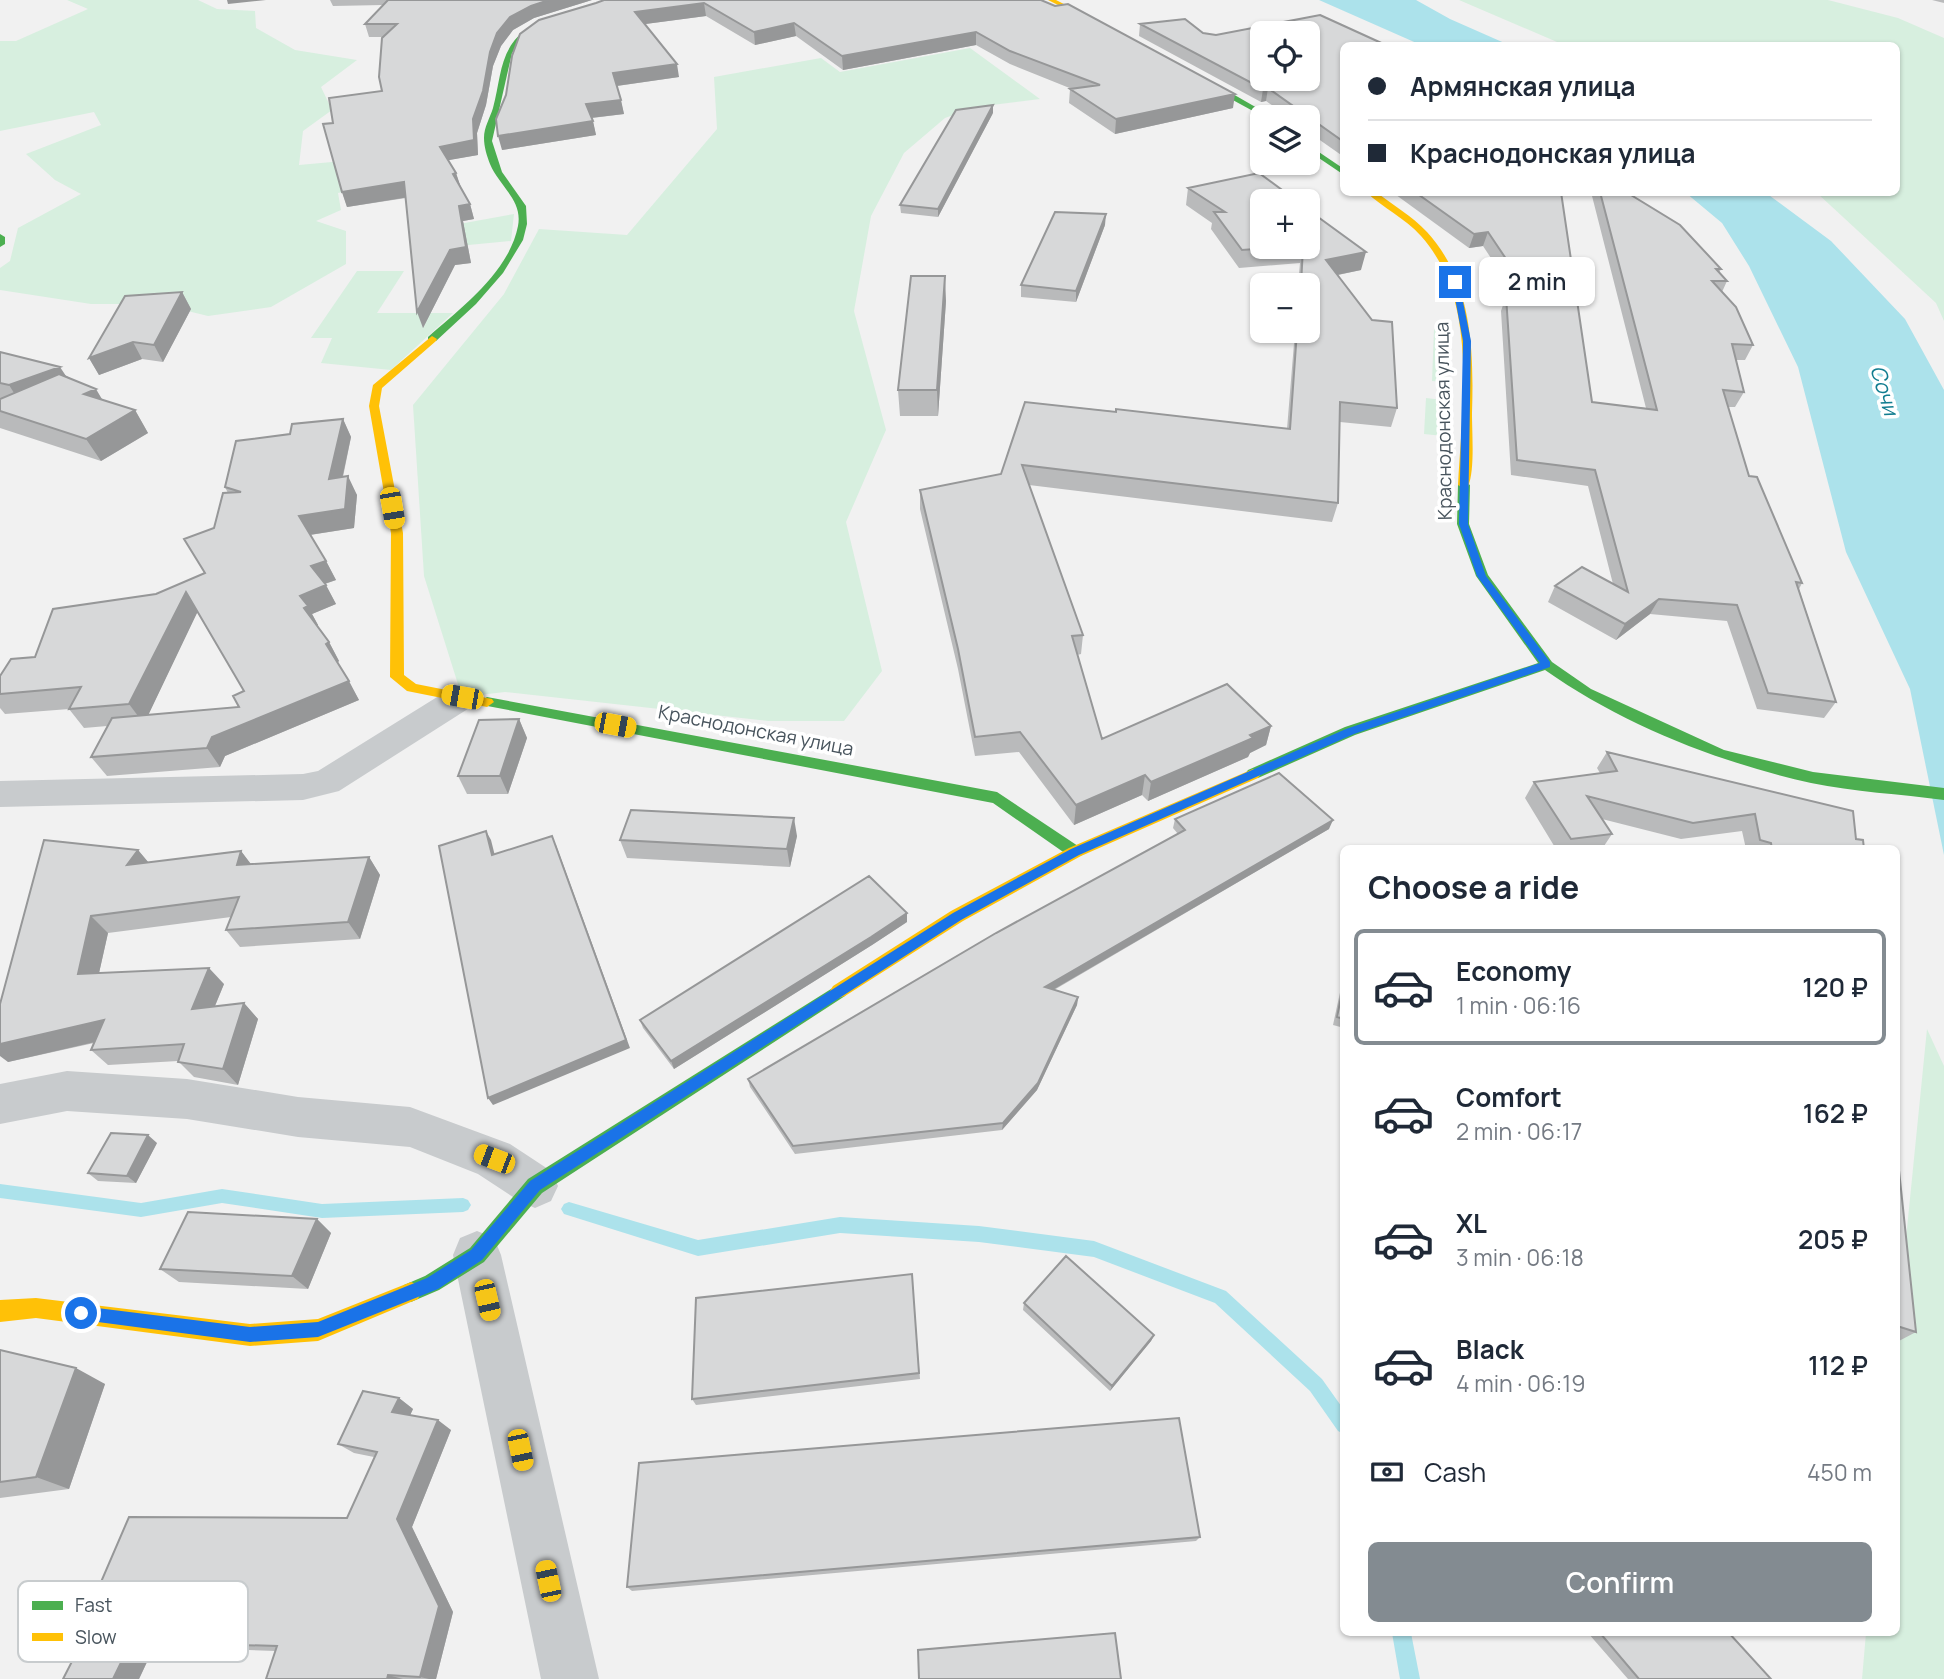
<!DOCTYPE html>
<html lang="en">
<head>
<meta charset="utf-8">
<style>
	:root { --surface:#fff; --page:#f2f2f3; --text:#1f2937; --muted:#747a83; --line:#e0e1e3; --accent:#838b91 }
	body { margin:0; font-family:Manrope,sans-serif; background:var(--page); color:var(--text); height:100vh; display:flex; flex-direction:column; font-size:26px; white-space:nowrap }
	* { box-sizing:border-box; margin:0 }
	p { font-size:23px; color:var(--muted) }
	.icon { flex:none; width:38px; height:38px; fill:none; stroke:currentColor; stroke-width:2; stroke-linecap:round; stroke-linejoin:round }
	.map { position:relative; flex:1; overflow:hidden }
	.details { position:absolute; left:1340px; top:845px; width:560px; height:791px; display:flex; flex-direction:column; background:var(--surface); border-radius:10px; box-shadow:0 2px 5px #0004 }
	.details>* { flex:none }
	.banner { position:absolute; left:1340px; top:42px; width:560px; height:154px; border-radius:10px; box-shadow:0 2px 5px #0004; display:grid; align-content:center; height:154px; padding:0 28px; background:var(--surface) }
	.fabs { position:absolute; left:1250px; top:21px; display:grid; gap:14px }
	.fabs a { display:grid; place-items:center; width:70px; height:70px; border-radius:10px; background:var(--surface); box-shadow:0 2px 5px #0004; font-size:35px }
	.end { position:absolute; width:32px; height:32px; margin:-16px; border:9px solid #1a73e8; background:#fff; box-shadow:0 0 0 4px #fff }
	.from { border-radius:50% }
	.bubble { position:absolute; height:49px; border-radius:10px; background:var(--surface); box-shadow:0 2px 5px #0004; font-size:23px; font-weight:600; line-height:49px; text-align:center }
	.car { position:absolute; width:21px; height:42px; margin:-21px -10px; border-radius:9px; box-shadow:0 0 5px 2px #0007; background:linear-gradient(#f5c518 24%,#345 0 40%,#f5c518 0 76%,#345 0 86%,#f5c518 0) }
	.banner b { display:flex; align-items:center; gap:24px; height:66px; font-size:26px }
	.banner b+b { border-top:2px solid var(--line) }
	.banner i { width:18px; height:18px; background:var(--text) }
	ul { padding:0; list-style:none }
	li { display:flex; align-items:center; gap:21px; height:116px; margin:0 14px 10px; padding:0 14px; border:4px solid transparent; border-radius:10px }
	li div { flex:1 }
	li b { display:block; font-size:26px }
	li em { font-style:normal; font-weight:600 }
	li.current { border-color:var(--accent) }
	li>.icon { width:63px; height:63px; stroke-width:1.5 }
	h2 { padding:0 28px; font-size:32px; line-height:84px }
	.pay { display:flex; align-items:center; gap:18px; height:77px; padding:0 28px; font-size:26px }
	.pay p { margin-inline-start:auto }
	.action { display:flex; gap:14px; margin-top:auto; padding:14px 28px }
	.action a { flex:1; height:80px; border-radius:10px; background:var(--accent); color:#fff; font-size:28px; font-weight:600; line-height:80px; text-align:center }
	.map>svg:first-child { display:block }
</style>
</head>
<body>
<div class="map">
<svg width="1944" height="1679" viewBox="0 0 1944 1679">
	<rect width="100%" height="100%" fill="#f1f1f1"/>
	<!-- green -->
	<path fill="#d7efdf" d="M67 0H198L217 9 255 11 256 28 295 50 357 60 321 87 332 110 303 131 299 165 354 160 365 187 338 193 341 210 316 221 346 231V264L271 307 208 316 159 304H91L0 290V268L10 261 18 228 81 194 55 180 26 154 101 125 94 112 0 131V41H16L88 9Z
		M1459 0H1828L1898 18 1944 38V321L1936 303 1817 193 1897 192V46L1564 45Z
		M970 48 1040 99 976 107 945 118 904 153 871 216 854 311 886 430 846 522 882 671 844 721H768L505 692 462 697 424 576 413 405 504 294 539 229 627 235 717 129 714 77 821 58 840 72Z
		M514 214 511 241 458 246 448 226Z
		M357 271H404L377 313H453L391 370 321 363 332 338H311Z
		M1434 329 1446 330 1445 382 1432 381Z
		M1426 398 1443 400V436L1424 434Z
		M1927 1029 1944 1066V1679H1862L1866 1633H1897V1328Z"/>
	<!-- water -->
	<path fill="#ace2eb" d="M1319 0H1416L1450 19 1509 45H1421Z
		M1686 193H1766L1831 241 1905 319 1944 390V855L1910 689 1846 552 1798 367 1749 266 1722 223Z"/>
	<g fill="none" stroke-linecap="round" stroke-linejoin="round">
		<!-- stream -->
		<path fill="#ace2eb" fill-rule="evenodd" d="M0 1184 141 1203 222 1189 322 1204 463 1198 468 1200 471 1205 468 1210 463 1212 322 1218 222 1203 141 1217 0 1198Z
			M569 1202 698 1240 840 1217 979 1226 1094 1241 1226 1291 1322 1379 1344 1410V1434L1338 1431 1310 1391 1215 1303 1094 1257 979 1242 840 1233 698 1256 564 1214 561 1209 564 1204Z
			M1392 1633H1411L1420 1679H1400Z"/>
		<!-- street -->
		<path fill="#c8cbcd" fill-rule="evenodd" d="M462 686 474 689 479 697 474 705 339 791 303 800 0 807V781L303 774 318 771 450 689Z
			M67 1071 187 1079 298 1097 410 1107 510 1144 551 1171 558 1186 551 1201 535 1208 519 1201 478 1174 410 1147 298 1137 187 1119 67 1111 0 1124V1084Z
			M477 1231 494 1238 501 1255 599 1679H541L453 1255 460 1238Z"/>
		<!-- fast -->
		<path fill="#4caf50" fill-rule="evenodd" d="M607 0H615L529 33 512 53 492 141 502 172 526 206 527 224 523 240 503 273 476 304 436 341H428V337C462 307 509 272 518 226 523 200 499 186 490 164 487 156 484 147 484 138 484 127 490 118 493 108 501 79 499 51 524 31Z
			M1185 70H1191L1273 117H1264L1185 74Z
			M1307 144 1344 169V175L1307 150Z
			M0 234 5 237V244L0 247Z
			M1464 481 1470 485 1469 524 1488 575 1552 662 1591 689 1724 750 1813 772 1944 788V800C1900 794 1854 792 1811 783 1718 762 1623 725 1545 670L1355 735 1258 778H1248L1245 774 1248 770 1345 727 1538 663 1476 576 1457 524 1458 485Z
			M487 697 997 792 1081 848 1083 852 1081 856H1069L993 803 482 705 480 702Z
			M839 984 845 986 848 991 845 996 542 1193 484 1262 439 1290 411 1302 404 1299 401 1292 404 1285 425 1276 470 1248 528 1179Z"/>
		<!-- slow -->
		<path fill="#ffc107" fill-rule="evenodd" d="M1048 0H1056L1111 28 1106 29Z
			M1366 192H1376C1393 205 1412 216 1427 232 1472 281 1474 350 1472 413 1472 434 1475 470 1468 487L1464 489 1458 485C1462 405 1479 301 1421 236 1405 218 1383 208 1366 192Z
			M432 336 437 339 436 341 382 388 379 406 403 533 404 675 416 684 492 699 494 702 487 707 407 691 390 677 391 533 369 406 373 385Z
			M1253 769 1261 774 1258 778 1081 856 963 921 845 996 839 998 833 996 830 991 833 986 951 911 1069 848Z
			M411 1282 418 1285 421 1292 418 1299 318 1341 250 1346 36 1318 0 1322V1300L36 1298 250 1324 318 1319Z"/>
	</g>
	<!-- wall -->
	<path fill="#b9babb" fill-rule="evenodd" d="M330 0H592L534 18 513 30 501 46 493 66 486 105 477 133 478 155 448 160 456 173 461 188 470 204 474 219 463 221 471 263 455 265 423 328 406 198 347 207 342 192 333 123 382 91 383 37H369L365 24 383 5 333 6Z
		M1041 0 1233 108 1115 134 1069 103 1070 89H1072L1010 64 976 45 843 70 796 36 755 45 706 16 645 24 679 77 617 86 624 114 592 118 596 135 502 150 596 3Z
		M1932 0H1944V3Z
		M1140 24 1216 35 1344 46V157L1307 131V117H1289L1266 101 1261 102 1139 36Z
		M993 113 938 217 901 213 900 205Z
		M1259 173 1262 247H1307L1361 270 1338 275 1397 408 1391 427 1340 422 1338 503 1332 522 1029 485 1083 635 1081 654 1077 655 1102 739 1271 726 1266 745 1250 753 1248 757 1148 801 1142 795 1074 825 1019 752 975 756 958 669 920 509V490L1001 474 1025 402 1287 429 1295 331H1307V285H1298L1300 263 1239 268 1211 229 1212 223 1186 205 1188 188Z
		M1392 192H1561L1592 402 1646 408 1591 192H1626L1721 269 1719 273 1727 281 1722 292 1753 345 1745 360H1736L1744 392 1735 407H1728L1749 476 1802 583 1799 589 1836 702 1824 718 1757 709 1727 621 1650 614 1616 640 1548 602 1555 586 1613 584 1588 486 1511 475 1501 311 1506 296H1516L1483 246 1469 248Z
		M1105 225 1076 302 1021 297V285Z
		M182 292 191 309 163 362 142 359 99 375 89 358Z
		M946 301 938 416H900L898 390Z
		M0 352 67 376 103 400 135 410 148 433 101 461 0 428Z
		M343 419 351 437 343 477 357 495 354 528 310 535 326 561 336 580 325 584 336 604 312 614 318 625 317 626 329 642 339 661 337 662 359 700 225 756 220 767 107 776 91 757 107 726 84 728 69 709 5 714 0 708V676L35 657 156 594 205 573 214 528 228 493 225 487 290 434ZM197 612 244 691 239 707 148 715Z
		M519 719 527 738 508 794H467L458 776Z
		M1607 752 1856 839 1864 849H1746L1742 831 1681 839 1602 819 1612 834 1602 849H1556L1525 798 1534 782 1600 773 1597 768Z
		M1175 819 1329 829 1054 990 1078 997 1077 1005 1037 1090 1002 1130 795 1154 750 1087 748 1079 1178 834 1173 828Z
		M797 836 790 867 627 858 620 840Z
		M138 850 149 863 241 851 251 865 369 857 380 875 360 939 240 947 226 930 231 917 108 933 99 973 224 984 215 1006 244 1003 258 1019 238 1085 194 1077 178 1061 108 1065 91 1050 94 1043 8 1062 0 1004Z
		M907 922 872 945 674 1069 643 1028 640 1020Z
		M1344 974V1028L1333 1025Z
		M157 1143 136 1183 98 1181 88 1173Z
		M1897 1151 1916 1332 1897 1342Z
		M317 1219 331 1233 308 1289 179 1282 160 1269Z
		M912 1274 920 1379 696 1405 692 1399Z
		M1024 1303 1154 1335 1151 1341 1110 1391 1023 1310Z
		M0 1350 105 1384 69 1489 0 1498Z
		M399 1398 413 1409 410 1415 451 1430 412 1527 453 1612 436 1679H266L276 1651 154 1647 139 1679H63L82 1641 76 1640 347 1518 374 1457 354 1453 338 1444Z
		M1200 1537 1196 1541 632 1591 627 1587Z
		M1588 1633H1729L1771 1679H1628Z"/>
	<!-- shaded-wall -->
	<path fill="#969798" d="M227 0H266L228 4Z
		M549 0H592L534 18 513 30 501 46 493 66 486 105 477 133 478 155 444 161 440 147 473 119 490 52 497 33 510 17 531 6Z
		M704 3 706 16 638 25 635 12Z
		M794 23 796 36 755 45 754 32Z
		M976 32V45L843 70 842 56Z
		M677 64 679 77 616 86 613 73Z
		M1268 88 1266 101 1261 102 1263 89Z
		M1235 94 1233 108 1115 134 1116 119Z
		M621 100 624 114 590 118 586 104Z
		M993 105V113L938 217V209Z
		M593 121 596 135 502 150 498 136Z
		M456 173 461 188 453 174Z
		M404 182 409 197 347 207 342 192Z
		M470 204 474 219 463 221 471 263 455 265 423 328 417 312 459 206Z
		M1106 214 1105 225 1076 302V291Z
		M1488 232 1483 246 1469 248 1474 234Z
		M1366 252 1361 270 1322 278 1326 260Z
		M945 276 946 301 938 416 937 390Z
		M182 292 191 309 163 362 154 345Z
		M133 342 142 359 99 375 89 358Z
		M60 367 72 385 21 404 9 385Z
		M96 389 109 411 84 394Z
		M135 410 148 433 101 461 86 439Z
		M343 419 351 437 338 498 329 479Z
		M348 476 357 495 354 528 309 535 299 516Z
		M326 561 336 580 321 585 311 566Z
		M326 585 336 604 312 614 318 625 314 627 304 608 300 596Z
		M186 592 198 611 144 724 129 704Z
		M1659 599 1650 614 1616 640 1625 624Z
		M329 642 339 661 337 663 326 644Z
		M349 681 359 700 225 756 220 767 207 748 212 737Z
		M519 719 527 738 508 794 500 776Z
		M1271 726 1266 745 1250 753 1248 757 1148 801 1151 782Z
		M1145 775 1142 795 1074 825 1076 805Z
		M794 818 797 836 790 867 787 849Z
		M1333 820 1329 829 1044 995 1045 987Z
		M486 831 491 840 497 864 492 855Z
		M556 845 630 1048 493 1105 488 1098Z
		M138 850 153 868 127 865Z
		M241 851 254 868 237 865Z
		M369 857 380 875 360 939 348 922Z
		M907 913V922L872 945 674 1069 671 1061Z
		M91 916 108 933 95 991 78 974Z
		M209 968 224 984 207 1025 192 1009Z
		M1078 997 1077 1005 1037 1090 1002 1130 1003 1123Z
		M244 1003 258 1019 238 1085 223 1069Z
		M104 1020 121 1036 8 1062 0 1056V1044Z
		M148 1135 157 1143 136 1183 127 1176Z
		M317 1219 331 1233 308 1289 292 1276Z
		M1154 1335 1151 1341 1110 1391 1112 1386Z
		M76 1368 105 1384 69 1489 36 1477Z
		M399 1398 413 1409 407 1422 392 1412Z
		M438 1420 451 1430 412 1527 453 1612 436 1679H429L420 1677 397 1519Z
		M131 1642 154 1647 139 1679H113Z
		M388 1675 403 1679H387Z"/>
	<!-- building -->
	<path fill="#d7d8d9" stroke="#969798" stroke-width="2" fill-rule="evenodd" d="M388 0H549L531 6 510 17 497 33 490 52 483 91 473 119 474 140 440 147 456 173 453 174 470 204 459 206 466 247 450 250 417 312 404 182 342 192 323 124 333 123 329 98 382 91 379 77 382 38 397 24H365Z
		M604 0H1041L1055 6 1068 4 1235 94 1116 119 1070 89 1100 85 1010 51 976 32 842 56 794 23 754 32 704 3 635 12 677 64 613 73 621 100 586 104 593 121 498 136 496 119 506 95 512 56 520 34 539 20 596 3Z
		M1320 15 1388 46H1344V142L1268 88 1263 89 1140 24 1185 19 1203 33 1216 35ZM1262 33H1307V79H1262Z
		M993 105 938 209 900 205 956 110Z
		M1259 173 1297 201H1262V247H1283L1242 250 1214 212H1225L1188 188Z
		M1415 192H1561L1592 402 1657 410 1600 192H1626L1680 225 1721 269H1716L1727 281H1712L1736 307 1753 345 1732 344 1744 392 1723 390 1749 476 1757 477 1802 583 1796 582 1836 702 1768 693 1737 605 1659 599 1625 624 1555 586 1582 567 1628 592 1595 470 1517 460 1506 296H1531L1488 232 1474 234Z
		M1307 209 1366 252 1326 260 1372 320 1392 322 1397 408 1340 402 1338 503 1022 465 1083 635 1072 636 1102 739 1227 684 1271 726 1250 735 1253 738 1151 782 1145 775 1076 805 1020 732 975 737 958 649 920 490 1001 474 1025 402 1116 412V409L1290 429 1297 331H1307V285H1301L1303 247H1307Z
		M1055 212 1106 214 1076 291 1021 285Z
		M911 276H945L937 390H898Z
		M182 292 154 345 133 342 89 358 125 296Z
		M0 352 60 367 9 385 0 383Z
		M59 374 96 389 84 394 135 410 86 439 0 411V399Z
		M343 419 329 479 348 476 345 509 299 516 326 561 311 566 326 585 300 596 308 606 304 608 329 642 326 644 349 681 212 737 207 748 91 757 112 718 239 707 233 696 244 691 186 592 129 704 69 709 81 687 0 694V676L11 659 35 657 53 609 156 594 205 573 184 539 214 528 223 493 241 492 225 487 236 441 290 434 292 424Z
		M519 719 500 776H458L479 720Z
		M1607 752 1853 811 1856 839 1863 840 1864 849H1772L1771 843 1760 840 1755 814 1693 823 1587 796 1612 834 1571 839 1534 782 1617 771Z
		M1279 773 1333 820 1045 987 1078 997 1038 1083 1003 1123 793 1146 748 1079 996 933 1185 830 1175 819Z
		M631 810 794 818 787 849 620 840Z
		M486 831 492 855 552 836 626 1040 488 1098 439 846Z
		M44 840 138 850 127 865 241 851 237 865 369 857 348 922 226 930 239 897 91 916 78 974 209 968 192 1009 244 1003 223 1069 178 1062 184 1044 91 1050 104 1020 0 1044V1004Z
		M869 876 907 913 871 937 671 1061 640 1020Z
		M1344 983V1019L1337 1017Z
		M111 1133 148 1135 127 1176 88 1173Z
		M1897 1151 1916 1332 1897 1326Z
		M188 1212 317 1219 292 1276 160 1269Z
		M1066 1256 1154 1335 1112 1386 1024 1303Z
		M912 1274 919 1373 692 1399 696 1298Z
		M0 1350 76 1368 36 1477 0 1482Z
		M363 1391 399 1398 392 1412 438 1420 397 1519 439 1606 420 1677 388 1675 387 1679H266L277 1646 131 1642 113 1679H63L83 1640H76L129 1517 347 1518 377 1452 338 1444Z
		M1179 1418 1200 1537 627 1587 639 1463Z
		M1115 1633 1121 1679H919L918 1650Z
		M1600 1633H1729L1771 1679H1639Z"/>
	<!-- route -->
	<path fill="#1a73e8" d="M1455 280 1459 282 1471 341 1468 524 1486 576 1550 662V667L1354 734 1079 855 961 920 540 1190 482 1260 438 1289 318 1337 250 1342 75 1319 73 1313 75 1308 81 1306 250 1327 318 1322 427 1278 471 1250 530 1181 953 913 1071 849 1346 729 1540 663 1477 576 1459 524 1463 341 1452 282Z"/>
	<g text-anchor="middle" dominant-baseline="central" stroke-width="7" stroke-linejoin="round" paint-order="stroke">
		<!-- far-street labels -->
		<g font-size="19" fill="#48545d" stroke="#fff">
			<text transform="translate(1443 421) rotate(-91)">Краснодонская улица</text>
			<text transform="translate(756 730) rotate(11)">Краснодонская улица</text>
		</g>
		<!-- far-water labels -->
		<g font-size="21" font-style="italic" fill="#127d90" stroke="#fff">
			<text transform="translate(1885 390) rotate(73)">Сочи</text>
		</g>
	</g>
	<!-- legend -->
	<rect x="18" y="1581" width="230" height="81" rx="10" fill="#fff" stroke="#c8ccce" stroke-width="2"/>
	<rect x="32" y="1601" width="31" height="9" fill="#4caf50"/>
	<rect x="32" y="1633" width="31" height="8" fill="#ffc107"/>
	<g font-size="19" fill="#48545d">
		<text x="75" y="1612">Fast</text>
		<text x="75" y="1644">Slow</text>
	</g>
</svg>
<div class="fabs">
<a><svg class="icon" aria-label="locate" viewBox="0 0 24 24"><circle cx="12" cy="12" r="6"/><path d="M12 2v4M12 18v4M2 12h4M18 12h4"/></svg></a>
<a><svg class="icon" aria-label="layers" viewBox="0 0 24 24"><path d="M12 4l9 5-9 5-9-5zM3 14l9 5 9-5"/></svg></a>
<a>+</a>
<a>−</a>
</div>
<i class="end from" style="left:81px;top:1313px"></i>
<i class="end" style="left:1455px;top:282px"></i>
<div class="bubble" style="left:1479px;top:257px;width:116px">2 min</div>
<i class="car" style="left:392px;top:508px;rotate:170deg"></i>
<i class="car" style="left:462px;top:697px;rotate:280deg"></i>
<i class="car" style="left:615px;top:725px;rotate:101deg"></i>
<i class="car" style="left:494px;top:1159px;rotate:291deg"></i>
<i class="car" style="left:487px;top:1300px;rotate:167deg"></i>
<i class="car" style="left:520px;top:1450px;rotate:168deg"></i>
<i class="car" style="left:548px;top:1581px;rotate:348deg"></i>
<div class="banner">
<b><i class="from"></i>Армянская улица</b>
<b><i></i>Краснодонская улица</b>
</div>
<section class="details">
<h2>Choose a ride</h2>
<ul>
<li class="current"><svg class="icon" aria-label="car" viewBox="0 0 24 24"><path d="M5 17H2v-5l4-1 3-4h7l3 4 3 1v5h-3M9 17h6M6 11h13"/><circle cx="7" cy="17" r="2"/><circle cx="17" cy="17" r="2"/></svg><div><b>Economy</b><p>1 min · 06:16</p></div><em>120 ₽</em></li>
<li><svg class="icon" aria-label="car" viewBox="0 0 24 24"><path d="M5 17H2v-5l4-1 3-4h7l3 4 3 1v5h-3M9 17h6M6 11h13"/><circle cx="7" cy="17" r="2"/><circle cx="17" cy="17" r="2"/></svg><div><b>Comfort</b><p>2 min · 06:17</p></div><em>162 ₽</em></li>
<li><svg class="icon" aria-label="car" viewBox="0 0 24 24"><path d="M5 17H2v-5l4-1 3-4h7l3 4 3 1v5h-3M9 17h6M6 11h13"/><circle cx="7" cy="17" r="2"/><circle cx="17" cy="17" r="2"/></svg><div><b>XL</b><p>3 min · 06:18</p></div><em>205 ₽</em></li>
<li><svg class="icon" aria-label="car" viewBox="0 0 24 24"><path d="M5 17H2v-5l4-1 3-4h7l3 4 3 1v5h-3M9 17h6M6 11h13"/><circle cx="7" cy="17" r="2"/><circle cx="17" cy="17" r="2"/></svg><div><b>Black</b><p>4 min · 06:19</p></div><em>112 ₽</em></li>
</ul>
<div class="pay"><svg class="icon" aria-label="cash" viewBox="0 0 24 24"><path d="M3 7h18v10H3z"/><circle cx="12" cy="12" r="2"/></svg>Cash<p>450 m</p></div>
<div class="action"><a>Confirm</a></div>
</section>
</div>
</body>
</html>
